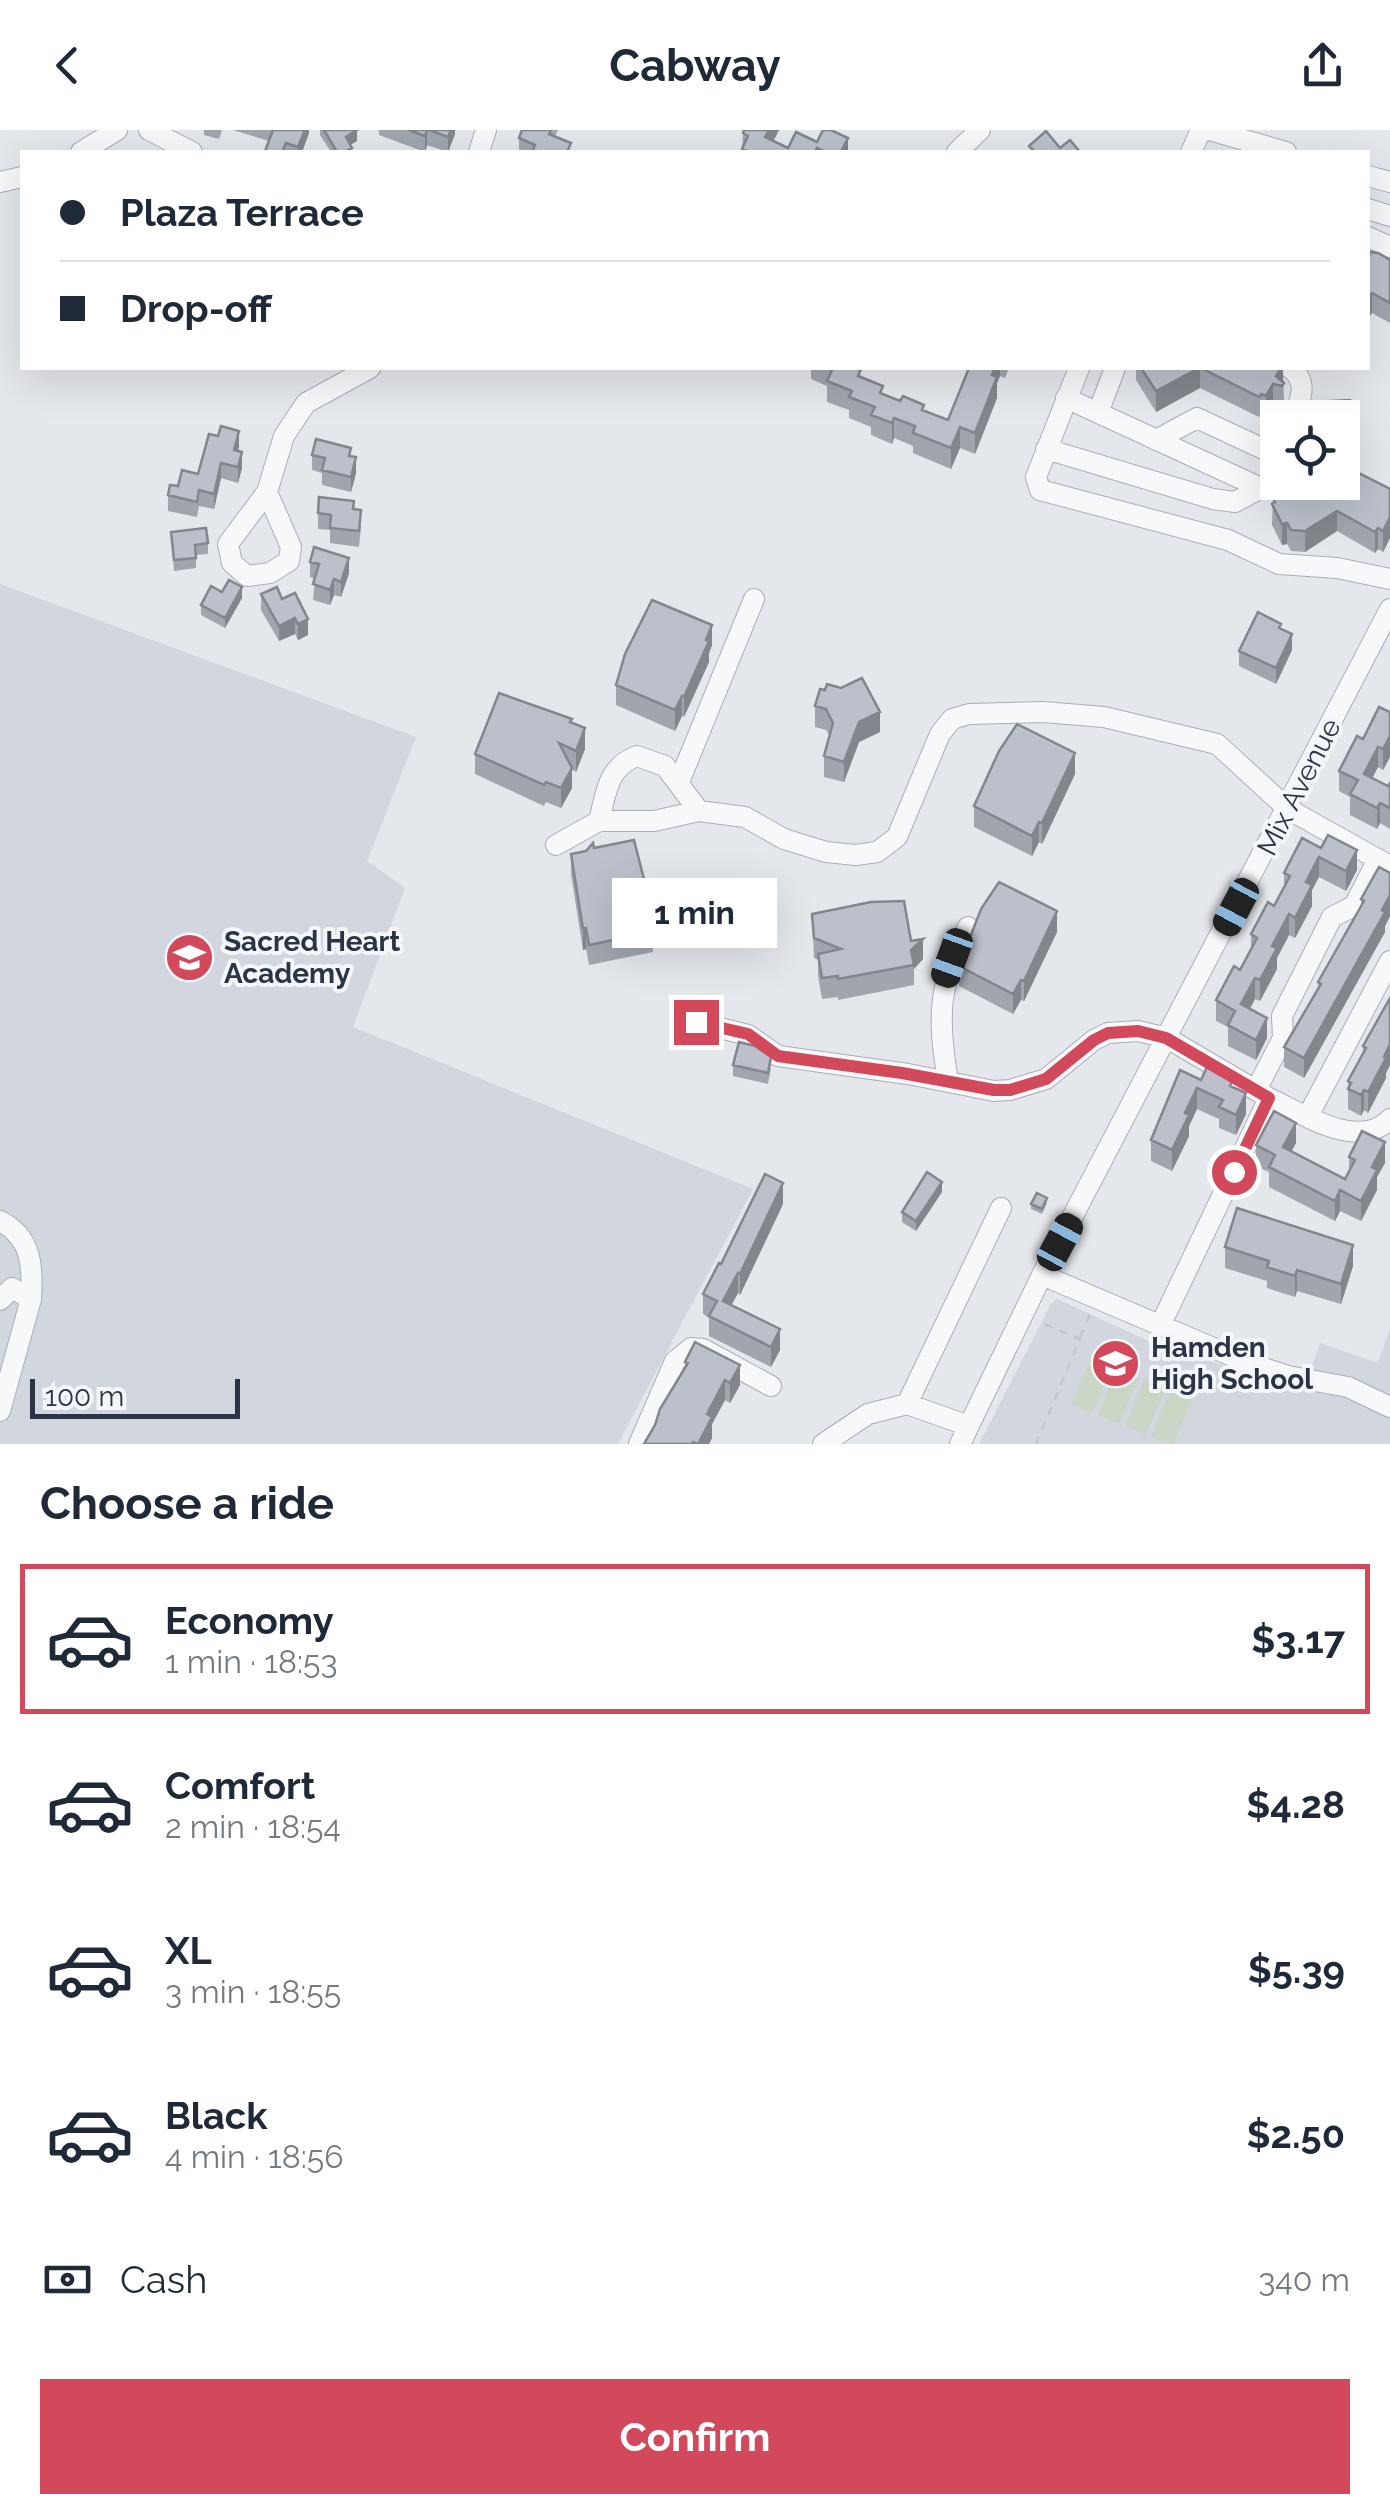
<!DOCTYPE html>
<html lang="en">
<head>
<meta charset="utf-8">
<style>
	:root { --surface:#fff; --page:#f2f2f3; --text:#1f2937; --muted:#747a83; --line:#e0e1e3; --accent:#d1495b }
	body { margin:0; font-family:Raleway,sans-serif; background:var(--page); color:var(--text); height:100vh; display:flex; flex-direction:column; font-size:38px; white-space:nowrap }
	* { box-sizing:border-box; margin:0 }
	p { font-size:32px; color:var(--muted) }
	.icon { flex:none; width:55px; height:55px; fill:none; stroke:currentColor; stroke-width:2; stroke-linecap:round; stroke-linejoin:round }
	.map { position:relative; height:1314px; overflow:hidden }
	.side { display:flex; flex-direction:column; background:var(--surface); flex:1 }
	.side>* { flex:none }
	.guide { position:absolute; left:20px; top:20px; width:1350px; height:220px; border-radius:0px; box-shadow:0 10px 40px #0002; display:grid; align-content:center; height:220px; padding:0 40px; background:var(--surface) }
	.tools { position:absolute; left:1260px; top:270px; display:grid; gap:20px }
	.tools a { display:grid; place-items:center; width:100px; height:100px; border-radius:0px; background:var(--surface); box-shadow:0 10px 40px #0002; font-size:50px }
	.scale { position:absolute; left:30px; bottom:25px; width:210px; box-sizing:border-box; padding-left:10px; border:5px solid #2b3445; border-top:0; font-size:28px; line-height:35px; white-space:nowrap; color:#2b3445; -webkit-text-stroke:8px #f4f6f9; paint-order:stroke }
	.end { position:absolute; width:45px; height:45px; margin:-22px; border:12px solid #d1495b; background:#fff; box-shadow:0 0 0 5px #fff }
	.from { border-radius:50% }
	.bubble { position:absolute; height:70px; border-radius:0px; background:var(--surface); box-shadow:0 10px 40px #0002; font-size:32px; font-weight:700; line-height:70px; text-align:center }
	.car { position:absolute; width:30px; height:60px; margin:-30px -15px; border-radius:12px; box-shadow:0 0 8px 2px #0007; background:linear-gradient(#222 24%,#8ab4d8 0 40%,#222 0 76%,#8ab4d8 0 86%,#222 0) }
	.guide b { display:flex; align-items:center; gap:35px; height:95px; font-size:38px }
	.guide b+b { border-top:2px solid var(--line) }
	.guide i { width:25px; height:25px; background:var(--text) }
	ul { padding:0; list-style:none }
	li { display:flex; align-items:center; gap:30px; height:150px; margin:0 20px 15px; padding:0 20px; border:5px solid transparent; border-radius:0px }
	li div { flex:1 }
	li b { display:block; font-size:38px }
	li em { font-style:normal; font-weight:700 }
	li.selected { border-color:var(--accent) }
	li>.icon { width:90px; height:90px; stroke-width:1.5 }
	h2 { padding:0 40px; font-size:45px; line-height:120px }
	.pay { display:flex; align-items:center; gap:25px; height:110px; padding:0 40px; font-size:38px }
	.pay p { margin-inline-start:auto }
	.action { display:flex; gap:20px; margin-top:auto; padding:20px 40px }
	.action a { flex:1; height:115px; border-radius:0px; background:var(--accent); color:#fff; font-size:40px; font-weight:700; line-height:115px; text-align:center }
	header { display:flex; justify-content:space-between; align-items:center; height:130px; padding:0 40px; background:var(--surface); font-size:45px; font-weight:700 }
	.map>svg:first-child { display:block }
</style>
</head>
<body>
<header><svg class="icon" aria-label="back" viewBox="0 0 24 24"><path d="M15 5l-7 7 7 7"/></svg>Cabway<svg class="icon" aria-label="share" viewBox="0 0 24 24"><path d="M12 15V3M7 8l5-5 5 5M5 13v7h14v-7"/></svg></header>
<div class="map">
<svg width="1390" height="1314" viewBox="0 0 1390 1314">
	<rect width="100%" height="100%" fill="#e4e7ec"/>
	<!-- built -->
	<path fill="#d2d6de" d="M0 454 416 607 367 731 405 758 353 897 753 1059 618 1314H0Z
		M1057 1169 1166 1219 1304 1257 1320 1213 1378 1233 1390 1198V1314H979L1051 1174Z"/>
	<!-- green -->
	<path fill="#c9d6c5" d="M1091 1228 1112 1237 1093 1283 1071 1274Z
		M1117 1239 1139 1248 1119 1294 1098 1285Z
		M1144 1250 1165 1259 1146 1305 1125 1296Z
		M1170 1261 1192 1270 1173 1314 1151 1307Z"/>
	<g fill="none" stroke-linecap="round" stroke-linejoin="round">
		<defs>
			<path id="minor" d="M149 0 192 22
				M1209 0 1286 22
				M81 22 117 0
				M479 22 486 0
				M957 22 980 0
				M1191 22 1201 0
				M1368 46 1390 52
				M0 52 22 47
				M1368 79 1390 86
				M1368 107 1390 117
				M1079 238 1036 347 1040 360 1228 410 1279 434 1337 438 1390 449
				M1290 238C1309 251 1301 271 1292 288
				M1066 268 1261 358 1270 353 1278 335
				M1098 283 1115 238
				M1156 310 1197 288 1272 323 1278 329
				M1046 319 1213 369 1235 372 1261 358
				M267 362 291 417 289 431 270 443 247 446 232 433 228 414 267 362 284 306 306 273 370 238
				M679 652 754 469
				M599 691C606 664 607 637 637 626L665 636 699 681
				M556 715 599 691H654L699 681 745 687 784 709 826 722 856 725 877 722 897 707 940 604 952 589 969 584 1043 582 1104 587 1217 614 1288 679 1390 736
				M696 892 748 905 778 926 908 944 994 961 1010 960 1046 949 1094 910 1108 903 1138 901 1167 908 1269 968 1160 1196
				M948 951C937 885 938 857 968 797
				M1256 960 1283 908 1282 886 1332 787 1354 776 1378 729
				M1269 968C1301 983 1359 1022 1390 989
				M1308 986 1390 831
				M0 1091C32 1107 33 1137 31 1169
				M1042 1145 1251 1234 1288 1246 1348 1257 1390 1277
				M0 1170 12 1158 31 1169 0 1281
				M907 1274 1001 1078
				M639 1314 675 1231 691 1218 703 1219 771 1256
				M823 1314 868 1284 907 1274 969 1296
				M960 1314 1042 1145 1390 479"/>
		</defs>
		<!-- minor casing -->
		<use href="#minor" stroke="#a9aeb7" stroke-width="22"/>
		<!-- path -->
		<path stroke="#c2c5cb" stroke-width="2.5" stroke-dasharray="8 8" stroke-linecap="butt" d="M1080 1207 1091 1182
			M1036 1314 1080 1209 1039 1192"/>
		<!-- minor -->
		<use href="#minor" stroke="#f7f8fa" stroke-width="20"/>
	</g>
	<!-- wall -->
	<path fill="#a1a5ae" d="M204 0H222L219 9 204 5Z
		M233 0H309V3L302 22H265L269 11Z
		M320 0H357V11L350 15 352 22H331L320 5Z
		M379 0H455V4L448 22 427 15 425 22 379 5Z
		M522 0H558L555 6 571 22H519V8Z
		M744 0H779L773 11 788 18 817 12 848 22H742L743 3Z
		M1390 130V193L1372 183 1369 187 1368 186V131Z
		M811 238H858L861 247 883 264 948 290 969 238H1009L1005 248 1000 246 997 253V268L975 324 960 318 951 339 913 323V316L894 308 892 314 871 305V297L849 288V280L827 272V256L811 249Z
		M1136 238H1283L1284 274 1282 277 1273 275 1266 287 1261 284 1259 287 1200 258 1156 282 1136 250Z
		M239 317 238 321 242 338 238 353 221 348 214 379 199 376 197 387 168 381V365L178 356Z
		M312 325 351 326 356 343 351 362 322 355V343L312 340Z
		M1359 343 1390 359V408L1383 422 1378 419 1375 423 1337 401 1305 422 1291 421 1287 414 1282 415 1272 395 1273 368Z
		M354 379 361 396 359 417 330 413V400L318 399V383Z
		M171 402 208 413V424L196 425V438L174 441Z
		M310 432 349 443 341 467 334 465 330 475 313 470 315 449 310 447Z
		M222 462 242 468 225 498 201 485V475Z
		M261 464 282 469 308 505 298 510 295 504 279 511 261 480Z
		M1281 499 1292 520 1276 554 1239 536V521Z
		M712 515 709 523V532L684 587 682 586 675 601 616 575V555Z
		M820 559 880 602 859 612 844 652 824 647V626L830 606 826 600 815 597V576Z
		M1390 582V627L1383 640 1378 637 1372 648 1388 656 1390 653V699L1380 693 1377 699 1350 685V667L1339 661V641L1363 609Z
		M572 593 585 619 576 642 572 640V658L561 678 546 672 544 676 475 644V624Z
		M1075 644 1042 714 1039 712 1032 726 974 697V676Z
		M1302 708 1357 740 1346 761 1319 747 1312 760V776L1295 808 1289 805 1277 828V839L1260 871 1255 869 1250 879 1267 908 1256 930 1228 916V897L1216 891V870L1240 840 1251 819V804L1274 776 1284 757V743Z
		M594 718 653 785V822L589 835 586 819 583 820 571 744V724Z
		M1390 743V786L1385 796V802L1304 948 1284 937V917L1318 859V852L1361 776V769Z
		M812 784 911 811 923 829 914 839V855L838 870V867L822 869 818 845V830L814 828Z
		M1057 802 1024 871 1021 870 1013 884 959 856V836Z
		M1390 868V935L1386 943V948L1368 983 1364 980 1361 986 1348 979V951L1363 923V916Z
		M733 935 771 938 768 954 733 946Z
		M1201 950 1233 957 1246 984 1236 1005 1219 998V989L1197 979 1189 996V1006L1172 1041 1151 1031V1010Z
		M1296 1013 1291 1021 1345 1049 1349 1042V1027L1385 1033 1377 1047V1060L1361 1091 1340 1081 1335 1091 1269 1057V1042L1256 1036V1015Z
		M942 1062 916 1101 902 1092V1082Z
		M1047 1073 1042 1084 1031 1079V1074Z
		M783 1074 740 1165 738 1163 731 1175 780 1220 771 1237 709 1206V1188L703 1184V1164L721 1134Z
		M1225 1117 1353 1136 1341 1174 1297 1161 1295 1167 1267 1158V1151L1225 1138Z
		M685 1232 740 1255 730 1273 725 1270 712 1294V1308L709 1314H644L685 1238Z"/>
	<!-- shaded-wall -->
	<path fill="#83868d" d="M305 0H309V3L302 22H298V17Z
		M357 0V11L346 17V7Z
		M427 0V15L425 22V6Z
		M451 0H455V4L448 22V7Z
		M769 0H779L768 22 765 7Z
		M848 8V22H841Z
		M1372 163V183L1369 187V167Z
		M995 238H1000V246L997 253V268L975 324V303Z
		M1200 238V258L1156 282V261Z
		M1281 238H1283V254L1276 246Z
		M1273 254V275L1266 287V266Z
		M894 288V308L892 314V293Z
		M960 297V318L951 339V318Z
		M239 301V317L234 336V320Z
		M242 322V338L238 353V337Z
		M356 327V343L351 362V347Z
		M221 333V348L214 379V364Z
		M1337 381V401L1305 422V401Z
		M1390 387V408L1383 422V401Z
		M1287 393V414L1282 415V394Z
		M1378 398V419L1375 423V402Z
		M349 428V443L341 467V452Z
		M334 449V465L330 475V460Z
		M242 457V468L225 498V488Z
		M295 488V504L279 511V496Z
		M308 489V505L298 510V494Z
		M712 495V515L709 523V532L684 587V567Z
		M1292 504V520L1276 554V538Z
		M682 566V586L675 601V580Z
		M880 582V602L859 612 844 652V632L859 592Z
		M585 598V619L576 642V621Z
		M1390 606V627L1383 640V619Z
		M1378 617V637L1364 664V644Z
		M1075 623V644L1042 714V693Z
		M572 638V658L561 678V658Z
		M1380 673V693L1377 699V678Z
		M1039 692V712L1032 726V706Z
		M1357 720V740L1346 761V741Z
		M1319 727V747L1312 760V776L1295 808V788L1306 752Z
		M1390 765V786L1385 796V802L1304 948V928Z
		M1057 781V802L1024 871V851Z
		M1289 784V805L1277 828V839L1260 871V850L1272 816Z
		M586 798V819L583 820V799Z
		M923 809V829L914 839 911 820Z
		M1255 848V869L1241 895V874Z
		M1021 850V870L1013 884V864Z
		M1267 888V908L1256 930V910Z
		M1390 914V935L1386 943V948L1368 983V962Z
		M1197 958V979L1189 996V1006L1172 1041V1020L1185 983Z
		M1364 960V980L1361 986V965Z
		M1246 963V984L1236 1005V985Z
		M1296 993V1013L1283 1037V1017Z
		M1385 1012V1033L1377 1047V1060L1361 1091V1071L1372 1037Z
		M942 1052V1062L916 1101V1091Z
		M783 1053V1074L740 1165V1144Z
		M1340 1060V1081L1335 1091V1071Z
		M1353 1115V1136L1341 1174V1154Z
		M1297 1140V1161L1295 1167V1146Z
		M738 1143V1163L723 1191V1171Z
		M780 1199V1220L771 1237V1217Z
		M740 1235V1255L730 1273V1253Z
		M725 1250V1270L712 1294V1308L709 1314H698L707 1284Z"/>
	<!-- building -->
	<path fill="#bbc0ca" stroke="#83868d" stroke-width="2.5" d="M273 0H305L298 17 286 13 282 22H270L265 21Z
		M324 0H357L346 7 352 18 344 22H337Z
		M409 0H427L425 6Z
		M429 0H451L448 7Z
		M522 0H551L549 4 571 13 567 22H570H532L535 15 519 8Z
		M744 0H769L765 7 788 18 796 2 817 12 823 0H831L848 8 841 22H826L817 18 815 22H749L742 19 748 6 743 3Z
		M1046 1 1060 18 1070 10 1080 22H1035L1029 16Z
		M1370 122 1378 123 1390 130V173L1372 163 1369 167 1368 166V131Z
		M833 238 861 239 858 246 883 256 880 263 900 271 903 266 924 275 922 280 948 290 969 238H995L992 245 997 247 975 303 960 297 951 318 913 303 915 296 894 288 892 293 871 285 875 277 849 267 852 261 827 251Z
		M1141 238H1199L1156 261Z
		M1201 238H1281L1276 246 1284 253 1282 256 1273 254 1266 266 1261 264 1259 267Z
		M1350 270 1354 276 1357 337 1359 343 1390 359V387L1383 401 1378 398 1375 402 1337 381 1305 401 1291 400 1287 393 1282 394 1272 374 1275 372 1273 368 1298 352H1342V288H1310L1309 278 1313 272Z
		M221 296 239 301 234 320 242 322 238 337 221 333 214 364 199 360 197 372 168 365 170 355 178 356 182 340 198 344 209 304 218 306Z
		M316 309 351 318 349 326 356 327 351 347 322 340 325 328 312 325Z
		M319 367 354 371 353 379 361 380 359 401 330 398 331 385 318 383Z
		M206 398 208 413 195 415 196 428 174 430 171 402Z
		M314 417 349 428 341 452 334 449 330 460 313 454 319 434 310 432Z
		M229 450 242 457 225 488 201 475 211 456 222 462Z
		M277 457 282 469 295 463 308 489 298 494 295 488 279 496 261 464Z
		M652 470 712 495 706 510 709 511 684 567 682 566 675 580 616 555 625 524Z
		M1258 482 1281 494 1279 498 1292 504 1276 538 1239 521Z
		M862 548 880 582 859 592 844 632 824 626 833 593 826 579 815 576 820 559 825 560 827 554 841 558Z
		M499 563 572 589 570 592 585 598 576 621 559 613 572 638 561 658 546 652 544 655 475 624Z
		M1379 577 1390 582V606L1383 619 1378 617 1364 644 1388 656 1390 653V678L1380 673 1377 678 1350 664 1358 650 1339 641 1357 606 1363 609Z
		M1017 594 1075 623 1042 693 1039 692 1032 706 974 676 999 621Z
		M1328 705 1357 720 1346 741 1319 727 1306 752 1312 755 1295 788 1289 784 1272 816 1277 818 1260 850 1255 848 1241 874 1267 888 1256 910 1228 895 1235 881 1216 870 1234 836 1240 840 1257 808 1251 804 1268 772 1274 776 1290 746 1284 743 1302 708 1321 718Z
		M634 710 653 785 650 786 653 802 589 815 586 798 583 799 571 724 586 721 593 713 594 718Z
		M1379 737 1390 743V765L1382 780 1385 782 1304 928 1284 917 1321 854 1318 852 1364 771 1361 769Z
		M999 752 1057 781 1024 851 1021 850 1013 864 959 836 981 779Z
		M904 771 911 811 923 809 911 820 914 835 838 849V846L822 848 818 824 841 819 814 808 812 784 871 772Z
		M1390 868V914L1384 927 1386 928 1368 962 1364 960 1361 965 1348 959 1351 953 1348 951 1366 918 1363 916Z
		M739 912 755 916 771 927 768 943 733 935Z
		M1207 937 1233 950 1230 956 1246 963 1236 985 1219 977 1223 970 1197 958 1185 983 1189 985 1172 1020 1151 1010 1180 940 1201 950Z
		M1274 981 1296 993 1283 1017 1345 1049 1355 1030 1349 1027 1362 1001 1385 1012 1372 1037 1377 1040 1361 1071 1340 1060 1335 1071 1269 1037 1275 1025 1256 1015Z
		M927 1042 942 1052 916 1091 902 1082Z
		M765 1044 783 1053 740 1144 738 1143 723 1171 780 1199 771 1217 709 1186 717 1171 703 1164 719 1133 721 1134Z
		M1037 1063 1047 1068 1042 1079 1031 1074Z
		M1237 1078 1353 1115 1341 1154 1297 1140 1295 1146 1267 1137 1269 1131 1225 1117Z
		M695 1212 740 1235 730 1253 725 1250 707 1284 712 1287 698 1314 693 1312 692 1314H644L655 1295 660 1279 688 1233 685 1232Z"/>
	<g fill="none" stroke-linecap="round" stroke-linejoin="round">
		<!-- route -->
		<path stroke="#d1495b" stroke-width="12" d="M696 892 748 904 778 926 902 943 994 960H1010L1046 949 1094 910 1108 903 1138 901 1166 908 1269 968 1234 1042"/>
	</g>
	<!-- icons -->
	<defs>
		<symbol id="school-disc" viewBox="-11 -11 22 22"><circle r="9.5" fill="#d1495b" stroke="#f4f6f9"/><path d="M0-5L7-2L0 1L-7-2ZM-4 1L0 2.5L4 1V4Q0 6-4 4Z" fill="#fff"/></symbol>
	</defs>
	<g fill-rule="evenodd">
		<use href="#school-disc" x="162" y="800" width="55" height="55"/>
		<use href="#school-disc" x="1088" y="1206" width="55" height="55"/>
	</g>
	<g text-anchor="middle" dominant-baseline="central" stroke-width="8" stroke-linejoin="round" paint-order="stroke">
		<!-- street labels -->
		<g font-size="28" fill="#2b3445" stroke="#f4f6f9">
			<text transform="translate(1299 657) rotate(-63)">Mix Avenue</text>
		</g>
		<!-- poi labels -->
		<g font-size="28" font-weight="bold" fill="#2b3445" stroke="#f4f6f9" text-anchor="start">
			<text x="224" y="811">Sacred Heart<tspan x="224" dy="32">Academy</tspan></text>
			<text x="1151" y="1217">Hamden<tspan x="1151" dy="32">High School</tspan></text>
		</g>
	</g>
</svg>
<div class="tools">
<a><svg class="icon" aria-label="locate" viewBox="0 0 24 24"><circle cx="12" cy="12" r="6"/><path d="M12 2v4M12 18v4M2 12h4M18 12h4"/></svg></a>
</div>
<div class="scale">100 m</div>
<i class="end from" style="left:1234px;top:1042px"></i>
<i class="end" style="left:696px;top:892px"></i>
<div class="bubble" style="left:612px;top:748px;width:165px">1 min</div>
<i class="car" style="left:1236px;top:777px;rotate:208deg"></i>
<i class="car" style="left:952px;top:828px;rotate:200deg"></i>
<i class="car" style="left:1060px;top:1112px;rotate:28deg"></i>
<div class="guide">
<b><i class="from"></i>Plaza Terrace</b>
<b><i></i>Drop-off</b>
</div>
</div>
<section class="side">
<h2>Choose a ride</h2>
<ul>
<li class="selected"><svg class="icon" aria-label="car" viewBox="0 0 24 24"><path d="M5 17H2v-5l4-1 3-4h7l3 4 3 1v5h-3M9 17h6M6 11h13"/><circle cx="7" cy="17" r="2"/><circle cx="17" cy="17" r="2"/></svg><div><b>Economy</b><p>1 min · 18:53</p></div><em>$3.17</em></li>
<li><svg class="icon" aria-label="car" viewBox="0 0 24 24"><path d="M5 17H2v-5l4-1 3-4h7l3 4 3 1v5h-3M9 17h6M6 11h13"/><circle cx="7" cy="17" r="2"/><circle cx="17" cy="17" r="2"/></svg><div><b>Comfort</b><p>2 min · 18:54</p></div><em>$4.28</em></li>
<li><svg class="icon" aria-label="car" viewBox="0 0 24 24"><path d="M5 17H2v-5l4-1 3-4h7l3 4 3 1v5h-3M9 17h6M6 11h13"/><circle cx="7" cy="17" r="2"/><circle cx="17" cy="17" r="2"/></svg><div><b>XL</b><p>3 min · 18:55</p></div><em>$5.39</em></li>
<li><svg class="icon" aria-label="car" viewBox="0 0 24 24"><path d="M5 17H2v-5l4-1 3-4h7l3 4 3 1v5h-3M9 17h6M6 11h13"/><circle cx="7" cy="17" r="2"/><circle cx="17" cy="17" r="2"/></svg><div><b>Black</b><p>4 min · 18:56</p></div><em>$2.50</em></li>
</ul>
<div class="pay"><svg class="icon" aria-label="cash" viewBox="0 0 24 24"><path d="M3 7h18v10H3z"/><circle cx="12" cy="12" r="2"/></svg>Cash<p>340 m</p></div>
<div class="action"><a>Confirm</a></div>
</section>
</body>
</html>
